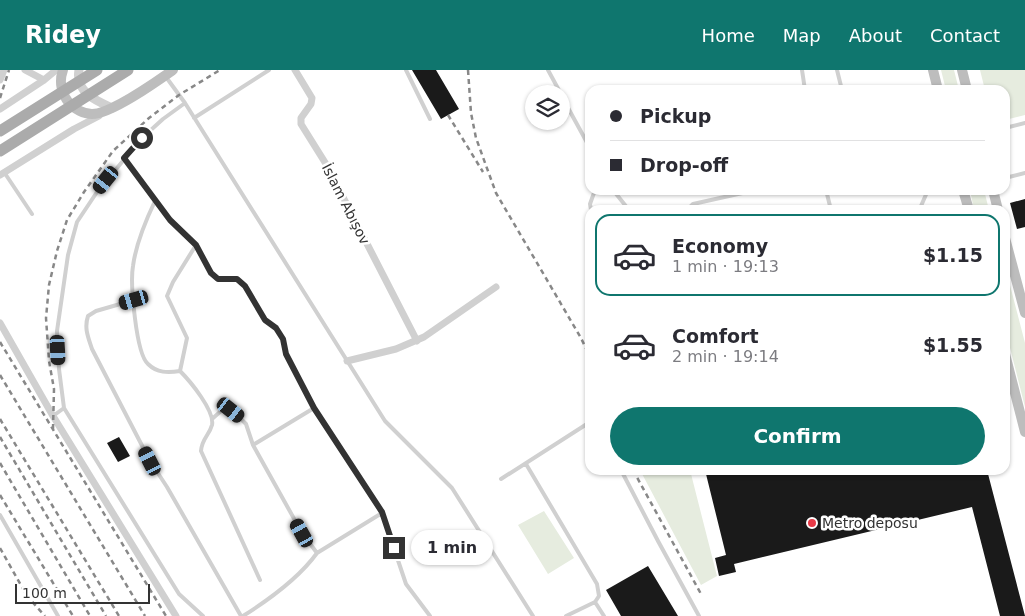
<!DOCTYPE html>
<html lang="en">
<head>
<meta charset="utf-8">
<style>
	:root { --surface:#fff; --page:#f7f7f7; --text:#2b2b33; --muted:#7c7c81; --line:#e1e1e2; --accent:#0f766e }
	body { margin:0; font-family:"DejaVu Sans",sans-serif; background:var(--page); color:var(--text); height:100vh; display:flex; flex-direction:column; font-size:19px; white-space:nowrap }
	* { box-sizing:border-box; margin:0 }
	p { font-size:16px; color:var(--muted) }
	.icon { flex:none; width:28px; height:28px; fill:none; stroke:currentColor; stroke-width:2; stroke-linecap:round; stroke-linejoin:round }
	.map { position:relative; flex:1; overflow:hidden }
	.panel { position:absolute; left:585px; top:135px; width:425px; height:270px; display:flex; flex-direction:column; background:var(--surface); border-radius:15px; box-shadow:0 1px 4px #0004 }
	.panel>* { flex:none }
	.top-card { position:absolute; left:585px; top:15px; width:425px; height:110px; border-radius:15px; box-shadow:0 1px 4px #0004; display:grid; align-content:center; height:110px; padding:0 25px; background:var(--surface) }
	.controls { position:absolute; left:525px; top:15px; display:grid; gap:10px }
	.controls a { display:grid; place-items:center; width:45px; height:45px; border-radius:50%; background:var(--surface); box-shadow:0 1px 4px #0004; font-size:25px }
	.scale { position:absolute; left:15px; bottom:12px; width:135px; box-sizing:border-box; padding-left:5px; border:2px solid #333; border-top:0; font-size:14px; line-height:18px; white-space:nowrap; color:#333; -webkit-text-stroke:4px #fff; paint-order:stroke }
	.end { position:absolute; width:22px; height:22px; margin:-11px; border:6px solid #333; background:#fff; box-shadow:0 0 0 2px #fff }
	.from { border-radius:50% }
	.bubble { position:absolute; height:35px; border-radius:18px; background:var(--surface); box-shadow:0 1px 4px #0004; font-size:16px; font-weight:700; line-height:35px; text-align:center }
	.car { position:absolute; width:15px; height:30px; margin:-15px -8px; border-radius:6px; box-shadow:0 0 4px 1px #0007; background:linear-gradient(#222 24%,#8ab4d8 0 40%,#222 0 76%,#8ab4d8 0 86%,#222 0) }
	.top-card b { display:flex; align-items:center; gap:18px; height:48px; font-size:19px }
	.top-card b+b { border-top:1px solid var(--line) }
	.top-card i { width:12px; height:12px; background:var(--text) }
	ul { padding:9px 0 0; list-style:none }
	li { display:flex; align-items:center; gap:15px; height:82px; margin:0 10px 8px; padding:0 15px; border:2px solid transparent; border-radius:15px }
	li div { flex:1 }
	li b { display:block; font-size:19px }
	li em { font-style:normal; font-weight:700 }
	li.selected { border-color:var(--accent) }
	li>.icon { width:45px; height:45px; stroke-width:1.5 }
	.action { display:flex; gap:10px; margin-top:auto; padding:10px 25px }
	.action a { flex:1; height:58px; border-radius:30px; background:var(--accent); color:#fff; font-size:20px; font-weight:700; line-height:58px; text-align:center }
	header { display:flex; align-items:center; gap:30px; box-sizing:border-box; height:70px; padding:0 25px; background:var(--accent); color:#fff }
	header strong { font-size:24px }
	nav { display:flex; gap:28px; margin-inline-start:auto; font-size:18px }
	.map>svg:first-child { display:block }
</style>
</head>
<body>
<header>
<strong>Ridey</strong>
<nav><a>Home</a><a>Map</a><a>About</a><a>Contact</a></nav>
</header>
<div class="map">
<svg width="1025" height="546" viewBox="0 0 1025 546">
	<rect width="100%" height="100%" fill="#fff"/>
	<!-- green -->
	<path fill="#e6ecdf" d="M941 0H954L959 20H946Z
		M980 0H1025V45L1005 50V20H985Z
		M970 120H984L989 140H974Z
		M1005 196 1025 273V337L1005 258Z
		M640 400H690L717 506 701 515Z
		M544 441 574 488 548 504 518 455Z"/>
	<!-- building -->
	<path fill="#1a1a1a" d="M412 0H436L459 39 441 49Z
		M1025 129V157L1017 159 1010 133Z
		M119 367 130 386 118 392 107 373Z
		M705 400H987L1025 546H1000L972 437 734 494 736 502 719 506 715 488 726 485Z
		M648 496 678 546H621L606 520Z"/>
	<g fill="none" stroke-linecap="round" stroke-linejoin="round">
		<!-- service -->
		<path stroke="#d0d0d0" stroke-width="4" d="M406 0 430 49
			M548 0 561 24
			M802 0 805 20
			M837 0 842 20
			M166 7 185 33 385 351 452 418 533 546
			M561 25 590 78
			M185 33 163 49 142 68 97 122 77 152 68 185 57 261 59 299 64 338 179 524 203 546
			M194 48 269 0
			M1005 58 1025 53
			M124 88 155 131C145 152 136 173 133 196 130 213 136 284 148 294 157 303 168 303 180 301
			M4 102 32 144
			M1005 108 1025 103
			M613 120 629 140
			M826 120 831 140
			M155 131 170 150 196 175 211 203 217 209H237L245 217 265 250 276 258 283 269 286 284 314 338 382 443
			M591 140 590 134 595 120
			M687 140 693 134 756 120
			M917 140 921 136 928 120
			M196 175 173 212 167 226 187 268 180 301C190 311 215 341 212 355 209 366 202 368 201 381L260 510
			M134 230 96 241 88 246C84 258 88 267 92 279L150 391 167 417 241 546
			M53 346 64 338
			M212 349 221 341 231 339 246 354 253 375 302 463 317 483 382 443 406 514 430 546
			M253 375 314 338
			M526 394 597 514 599 526 595 532 566 546
			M621 400 658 471 699 546
			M501 409 590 352
			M0 445 58 546
			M595 532 604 546
			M243 546C270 529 299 508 317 483"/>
		<!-- minor -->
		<path stroke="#d0d0d0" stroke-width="7" d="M25 0 44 10
			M295 0 312 28 311 34 301 48V54L326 94 417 271
			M0 10 4 0
			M0 39 44 10 56 0
			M0 105 74 59 99 46
			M0 253 53 346 176 546
			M347 291 396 279 424 267 496 217"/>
		<!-- tertiary -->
		<path stroke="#d0d0d0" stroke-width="9" d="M79 0C75 22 96 31 112 38"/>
		<!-- secondary -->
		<path stroke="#bdbdbd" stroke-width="10" d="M63 0C59 11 61 23 69 33 74 39 84 44 92 44 111 44 156 12 173 0
			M933 0 938 20
			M962 0 967 20
			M963 120 969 140
			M993 120 998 140
			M1005 168 1025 243
			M1005 284 1025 362"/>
		<!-- rail -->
		<path stroke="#888" stroke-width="2.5" stroke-dasharray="5 4" stroke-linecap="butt" d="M468 0 471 43 476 68 496 123 581 268 590 287
			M0 28 9 0
			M448 45 483 102
			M0 272 166 546
			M0 305 145 546
			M0 349 119 546
			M53 359 54 319 49 291 46 248 49 215 57 181 67 150 84 122 113 81 149 48 179 25 220 0
			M0 367 106 546
			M0 393 90 546
			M633 400 701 524
			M0 425 73 546
			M0 478 27 526 45 546"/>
		<!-- primary-bridge -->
		<path stroke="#ababab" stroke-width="11" d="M0 61 97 0
			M0 81 128 0"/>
	</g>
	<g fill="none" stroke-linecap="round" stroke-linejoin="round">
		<!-- route -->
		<path stroke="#333" stroke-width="6" d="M142 68 124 88 170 150 196 175 211 203 218 209H237L245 216 265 250 276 258 283 269 286 284 314 338 382 442 394 478"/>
	</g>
	<!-- markers -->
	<circle fill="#e63946" stroke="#fff" stroke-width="2" cx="812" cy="453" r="5"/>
	<g text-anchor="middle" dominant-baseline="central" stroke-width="5" stroke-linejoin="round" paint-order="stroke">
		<!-- street labels -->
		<g font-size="14" fill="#333" stroke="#fff">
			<text transform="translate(346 134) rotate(63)">İslam Abışov</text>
		</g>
		<!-- poi labels -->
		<g font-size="14" fill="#333" stroke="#fff" text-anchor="start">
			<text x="822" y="453">Metro deposu</text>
		</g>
	</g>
</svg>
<div class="controls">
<a><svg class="icon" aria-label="layers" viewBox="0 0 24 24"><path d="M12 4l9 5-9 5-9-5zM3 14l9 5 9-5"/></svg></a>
</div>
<div class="scale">100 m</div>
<i class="end from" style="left:142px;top:68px"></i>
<i class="end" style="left:394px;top:478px"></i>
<div class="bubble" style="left:411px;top:460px;width:82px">1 min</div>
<i class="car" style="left:106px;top:110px;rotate:219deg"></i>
<i class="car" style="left:134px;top:230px;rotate:254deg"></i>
<i class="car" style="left:58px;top:280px;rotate:177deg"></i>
<i class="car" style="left:231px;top:340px;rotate:128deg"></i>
<i class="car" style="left:150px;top:391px;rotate:333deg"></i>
<i class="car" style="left:302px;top:463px;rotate:331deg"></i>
<div class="top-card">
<b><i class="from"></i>Pickup</b>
<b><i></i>Drop-off</b>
</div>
<section class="panel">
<ul>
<li class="selected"><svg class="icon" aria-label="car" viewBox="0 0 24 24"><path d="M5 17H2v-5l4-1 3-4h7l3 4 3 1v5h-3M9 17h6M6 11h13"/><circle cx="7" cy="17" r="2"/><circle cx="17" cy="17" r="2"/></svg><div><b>Economy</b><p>1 min · 19:13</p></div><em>$1.15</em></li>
<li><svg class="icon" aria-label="car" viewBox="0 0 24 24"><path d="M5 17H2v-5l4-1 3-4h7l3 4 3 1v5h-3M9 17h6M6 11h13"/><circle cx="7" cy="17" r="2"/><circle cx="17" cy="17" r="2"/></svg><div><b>Comfort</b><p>2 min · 19:14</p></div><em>$1.55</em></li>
</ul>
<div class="action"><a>Confirm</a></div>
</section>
</div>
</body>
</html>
